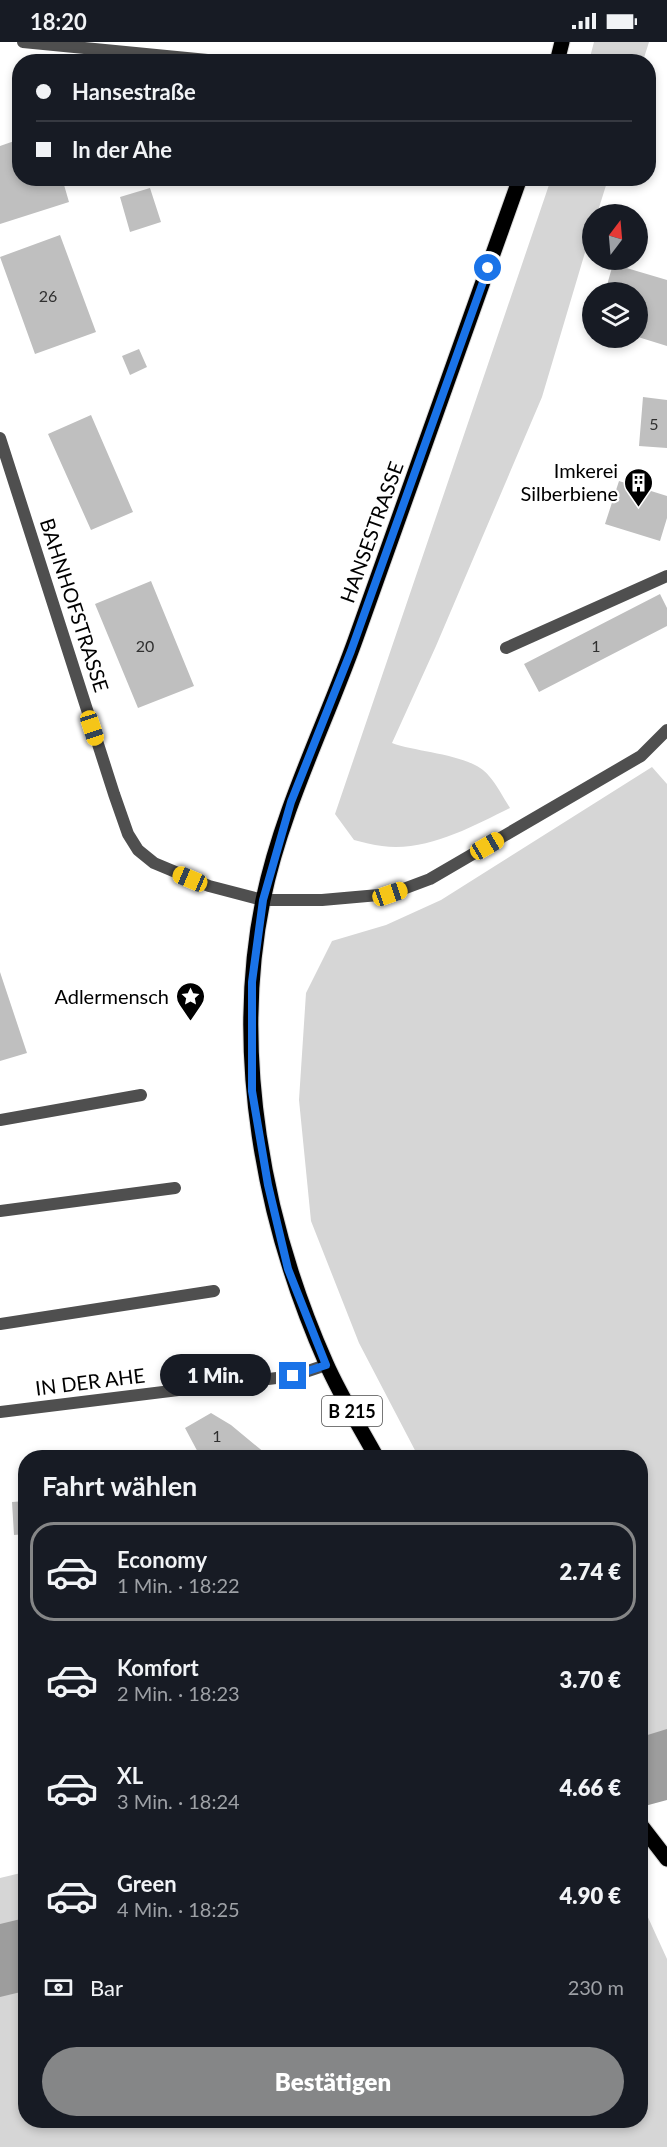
<!DOCTYPE html>
<html lang="de">
<head>
<meta charset="utf-8">
<style>
	:root { --surface:#171b24; --page:#242831; --text:#f1f3f6; --muted:#9ea1a6; --line:#363941; --accent:#858687 }
	body { margin:0; font-family:Lato,sans-serif; background:var(--page); color:var(--text); height:100vh; display:flex; flex-direction:column; font-size:22px; white-space:nowrap }
	* { box-sizing:border-box; margin:0 }
	p { font-size:20px; color:var(--muted) }
	.icon { flex:none; width:33px; height:33px; fill:none; stroke:currentColor; stroke-width:2; stroke-linecap:round; stroke-linejoin:round }
	.map { position:relative; flex:1; overflow:hidden }
	.drawer { position:absolute; left:18px; top:1408px; width:630px; height:678px; display:flex; flex-direction:column; background:var(--surface); border-radius:24px; box-shadow:0 3px 9px #0003 }
	.drawer>* { flex:none }
	.banner { position:absolute; left:12px; top:12px; width:644px; height:132px; border-radius:24px; box-shadow:0 3px 9px #0003; display:grid; align-content:center; height:132px; padding:0 24px; background:var(--surface) }
	.needle { width:39px; rotate:16deg }
	.tools { position:absolute; left:582px; top:162px; display:grid; gap:12px }
	.tools a { display:grid; place-items:center; width:66px; height:66px; border-radius:50%; background:var(--surface); box-shadow:0 3px 9px #0003; font-size:30px }
	.end { position:absolute; width:27px; height:27px; margin:-14px; border:8px solid #1a73e8; background:#fff; box-shadow:0 0 0 3px #fff }
	.from { border-radius:50% }
	.bubble { position:absolute; height:42px; border-radius:21px; background:var(--surface); box-shadow:0 3px 9px #0003; font-size:20px; font-weight:800; line-height:42px; text-align:center }
	.car { position:absolute; width:18px; height:36px; margin:-18px -9px; border-radius:8px; box-shadow:0 0 4px 2px #0007; background:linear-gradient(#f5c518 24%,#345 0 40%,#f5c518 0 76%,#345 0 86%,#f5c518 0) }
	.banner b { display:flex; align-items:center; gap:21px; height:57px; font-size:22px }
	.banner b+b { border-top:2px solid var(--line) }
	.banner i { width:15px; height:15px; background:var(--text) }
	ul { padding:0; list-style:none }
	li { display:flex; align-items:center; gap:18px; height:99px; margin:0 12px 9px; padding:0 12px; border:3px solid transparent; border-radius:24px }
	li div { flex:1 }
	li b { display:block; font-size:22px }
	li em { font-style:normal; font-weight:800 }
	li.on { border-color:var(--accent) }
	li>.icon { width:54px; height:54px; stroke-width:1.5 }
	h2 { padding:0 24px; font-size:27px; line-height:72px }
	.pay { display:flex; align-items:center; gap:15px; height:66px; padding:0 24px; font-size:22px }
	.pay p { margin-inline-start:auto }
	.button { display:flex; gap:12px; margin-top:auto; padding:12px 24px }
	.button a { flex:1; height:69px; border-radius:36px; background:var(--accent); color:#fff; font-size:24px; font-weight:800; line-height:69px; text-align:center }
	.status { display:flex; justify-content:space-between; align-items:center; height:42px; padding:0 30px; background:var(--surface); direction:ltr }
	.status svg { height:16px; fill:currentColor }
	.map>svg:first-child { display:block }
</style>
</head>
<body>
<div class="status"><b>18:20</b><svg viewBox="0 0 49 12"><path d="M0 12V9h3v3zM5 12V6h3v6zM10 12V3h3v9zM15 12V0h3v12zM26 1h20v11H26zM47 4h2v5h-2z"/></svg></div>
<div class="map">
<svg width="667" height="2105" viewBox="0 0 667 2105">
	<rect width="100%" height="100%" fill="#fff"/>
	<!-- green -->
	<path fill="#d6d6d6" d="M594 0H649L643 19H589Z
		M551 137H608L597 172H592V187L542 355 436 604 392 701C419 711 472 712 489 734 497 743 503 755 510 766 471 785 427 810 382 804 373 803 363 800 354 798L335 772Z
		M652 725 667 742V1740L641 1708 640 1416H419L359 1301 311 1179 299 1058 306 951 332 899 386 883 441 858Z
		M25 1830 26 2079H640L641 1860 667 1917V2105H0V1836Z"/>
	<!-- water -->
	<path fill="#9d9d9d" d="M667 1687V1758L641 1765V1695Z
		M25 1876V1949L0 1955V1882Z"/>
	<!-- building -->
	<path fill="#bfbfbf" d="M20 97V136H62L69 160 0 182V104Z
		M150 146 161 180 130 190 120 155Z
		M60 193 96 290 35 312 0 215Z
		M613 222 667 238V304L638 295V250H605Z
		M139 307 147 325 130 333 122 314Z
		M643 355 667 358V406L639 404Z
		M91 373 133 470 91 488 48 392Z
		M619 439 667 454V476L660 499 605 482Z
		M151 539 194 644 138 666 95 562Z
		M660 552 667 566V584L539 650 524 622Z
		M0 930 27 1011 0 1019Z
		M211 1371 231 1383 271 1416H201L185 1386Z
		M26 1459V1492L14 1493 12 1460Z"/>
	<g fill="none" stroke-linecap="round" stroke-linejoin="round">
		<defs>
			<path id="primary" d="M557 20 562 0
				M377 1416C360 1385 340 1353 326 1321 263 1179 232 1011 263 858 282 767 325 683 356 596 410 443 465 290 520 136
				M640 1782 667 1817"/>
		</defs>
		<!-- primary casing -->
		<use href="#primary" stroke="#dbdbdb" stroke-width="17"/>
		<!-- service -->
		<path stroke="#4f4f4f" stroke-width="12" d="M506 606 667 534
			M0 1078 141 1053
			M0 1169 175 1146
			M0 1282 214 1249"/>
		<!-- minor -->
		<path stroke="#4f4f4f" stroke-width="12" d="M23 0 228 20
			M0 396 114 752 128 792 138 808 154 821 209 844 263 858H322L390 852 430 837 641 714 667 688
			M0 1370 293 1334 326 1323"/>
		<!-- primary -->
		<use href="#primary" stroke="#000" stroke-width="15"/>
	</g>
	<g fill="none" stroke-linecap="round" stroke-linejoin="round">
		<!-- route -->
		<path stroke="#1a73e8" stroke-width="8" d="M293 1334 326 1323 288 1227 268 1143 252 1049V940L263 858 291 760 351 609 488 226"/>
	</g>
	<!-- icons -->
	<defs>
		<symbol id="building-pin" viewBox="-11 -11 22 30"><path d="M0 17L-7.5 6A9.5 9.5 0 1 1 7.5 6Z" fill="#000" stroke="#fff"/><path d="M-4-6H4V6H1V3H-1V6H-4ZM-2.5-4.3h1.7v1.8h-1.7ZM.8-4.3h1.7v1.8H.8ZM-2.5-1h1.7V.8h-1.7ZM.8-1h1.7V.8H.8Z" fill="#fff"/></symbol>
		<symbol id="sight-pin" viewBox="-11 -11 22 30"><path d="M0 17L-7.5 6A9.5 9.5 0 1 1 7.5 6Z" fill="#000" stroke="#fff"/><path d="M0-6L1.8-2.2L6-1.7L2.9 1.2L3.7 5.4L0 3.3L-3.7 5.4L-2.9 1.2L-6-1.7L-1.8-2.2Z" fill="#fff"/></symbol>
	</defs>
	<g fill-rule="evenodd">
		<use href="#building-pin" x="622" y="424" width="33" height="45"/>
		<use href="#sight-pin" x="174" y="938" width="33" height="45"/>
	</g>
	<g text-anchor="middle" dominant-baseline="central" stroke-width="4.5" stroke-linejoin="round" paint-order="stroke">
		<!-- number labels -->
		<g font-size="16" fill="#303030">
			<text x="48" y="253">26</text>
			<text x="654" y="381">5</text>
			<text x="145" y="603">20</text>
			<text x="596" y="603">1</text>
			<text x="217" y="1393">1</text>
		</g>
		<!-- shield labels -->
		<rect fill="#fff" stroke="#4c4c4c" stroke-width="1.5" x="322" y="1354" width="60" height="30" rx="4.5"/>
		<g font-size="18" font-weight="bold" fill="#000">
			<text x="352" y="1369">B 215</text>
		</g>
		<!-- poi labels -->
		<g font-size="20" fill="#000" stroke="#fff" text-anchor="end">
			<text x="618" y="428">Imkerei<tspan x="618" dy="23">Silberbiene</tspan></text>
			<text x="169" y="954">Adlermensch</text>
		</g>
		<!-- street labels -->
		<g font-size="20" fill="#000" stroke="#fff">
			<text transform="translate(371 490) rotate(-70)">HANSESTRASSE</text>
			<text transform="translate(75 563) rotate(72)">BAHNHOFSTRASSE</text>
			<text transform="translate(90 1339) rotate(-7)">IN DER AHE</text>
		</g>
	</g>
</svg>
<div class="tools">
<a><svg class="needle" viewBox="-14 -14 28 28"><path d="M0-13l5 13h-10z" fill="#e53935"/><path d="M0 13l5-13h-10z" fill="#9ea1a6"/></svg></a>
<a><svg class="icon" aria-label="layers" viewBox="0 0 24 24"><path d="M12 4l9 5-9 5-9-5zM3 14l9 5 9-5"/></svg></a>
</div>
<i class="end from" style="left:488px;top:226px"></i>
<i class="end" style="left:293px;top:1334px"></i>
<div class="bubble" style="left:160px;top:1312px;width:111px">1 Min.</div>
<i class="car" style="left:92px;top:686px;rotate:162deg"></i>
<i class="car" style="left:487px;top:804px;rotate:60deg"></i>
<i class="car" style="left:190px;top:837px;rotate:293deg"></i>
<i class="car" style="left:390px;top:852px;rotate:71deg"></i>
<div class="banner">
<b><i class="from"></i>Hansestraße</b>
<b><i></i>In der Ahe</b>
</div>
<section class="drawer">
<h2>Fahrt wählen</h2>
<ul>
<li class="on"><svg class="icon" aria-label="car" viewBox="0 0 24 24"><path d="M5 17H2v-5l4-1 3-4h7l3 4 3 1v5h-3M9 17h6M6 11h13"/><circle cx="7" cy="17" r="2"/><circle cx="17" cy="17" r="2"/></svg><div><b>Economy</b><p>1 Min. · 18:22</p></div><em>2.74 €</em></li>
<li><svg class="icon" aria-label="car" viewBox="0 0 24 24"><path d="M5 17H2v-5l4-1 3-4h7l3 4 3 1v5h-3M9 17h6M6 11h13"/><circle cx="7" cy="17" r="2"/><circle cx="17" cy="17" r="2"/></svg><div><b>Komfort</b><p>2 Min. · 18:23</p></div><em>3.70 €</em></li>
<li><svg class="icon" aria-label="car" viewBox="0 0 24 24"><path d="M5 17H2v-5l4-1 3-4h7l3 4 3 1v5h-3M9 17h6M6 11h13"/><circle cx="7" cy="17" r="2"/><circle cx="17" cy="17" r="2"/></svg><div><b>XL</b><p>3 Min. · 18:24</p></div><em>4.66 €</em></li>
<li><svg class="icon" aria-label="car" viewBox="0 0 24 24"><path d="M5 17H2v-5l4-1 3-4h7l3 4 3 1v5h-3M9 17h6M6 11h13"/><circle cx="7" cy="17" r="2"/><circle cx="17" cy="17" r="2"/></svg><div><b>Green</b><p>4 Min. · 18:25</p></div><em>4.90 €</em></li>
</ul>
<div class="pay"><svg class="icon" aria-label="cash" viewBox="0 0 24 24"><path d="M3 7h18v10H3z"/><circle cx="12" cy="12" r="2"/></svg>Bar<p>230 m</p></div>
<div class="button"><a>Bestätigen</a></div>
</section>
</div>
</body>
</html>
